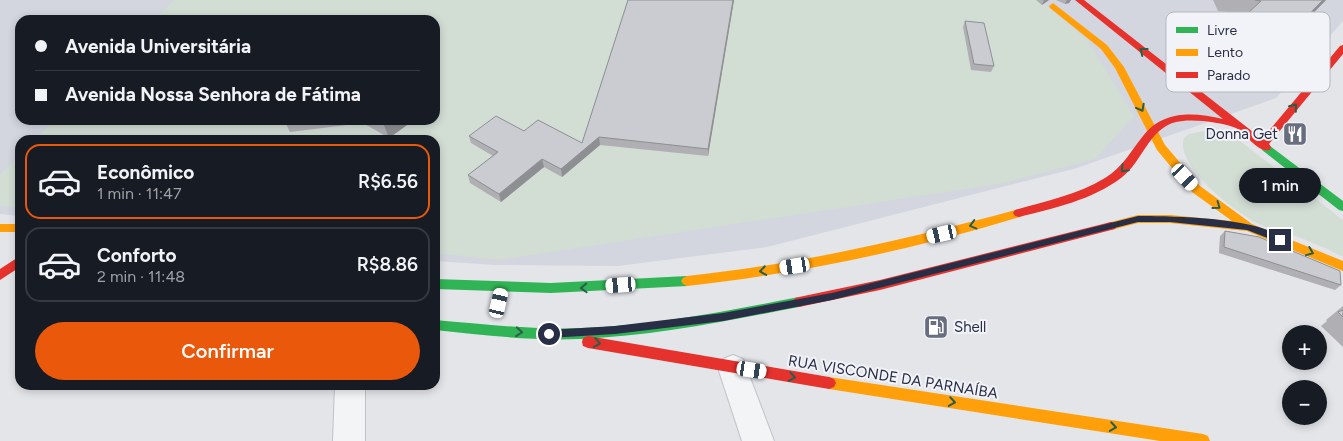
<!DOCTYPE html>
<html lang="pt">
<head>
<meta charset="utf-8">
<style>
	:root { --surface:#171b24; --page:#20242c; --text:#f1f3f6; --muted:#9ea1a6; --line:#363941; --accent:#ea580c }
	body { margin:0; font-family:Figtree,sans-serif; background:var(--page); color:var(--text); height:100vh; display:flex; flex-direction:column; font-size:19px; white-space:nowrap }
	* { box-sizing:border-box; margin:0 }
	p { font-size:16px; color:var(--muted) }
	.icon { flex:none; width:28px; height:28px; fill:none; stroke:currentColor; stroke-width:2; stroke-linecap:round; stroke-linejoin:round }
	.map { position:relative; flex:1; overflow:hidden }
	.drawer { position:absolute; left:15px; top:135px; width:425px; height:255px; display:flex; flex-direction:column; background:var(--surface); border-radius:15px; box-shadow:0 2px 8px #0003 }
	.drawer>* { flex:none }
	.banner { position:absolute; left:15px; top:15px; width:425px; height:110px; border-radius:15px; box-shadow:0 2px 8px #0003; display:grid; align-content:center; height:110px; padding:0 20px; background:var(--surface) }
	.buttons { position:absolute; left:1282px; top:325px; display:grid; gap:10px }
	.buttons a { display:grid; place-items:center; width:45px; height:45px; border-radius:50%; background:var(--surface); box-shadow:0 2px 8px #0003; font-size:25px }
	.end { position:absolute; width:22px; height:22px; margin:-11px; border:6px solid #282e45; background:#fff; box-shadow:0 0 0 2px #fff }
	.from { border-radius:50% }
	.bubble { position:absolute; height:35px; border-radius:18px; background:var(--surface); box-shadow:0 2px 8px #0003; font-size:16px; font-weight:600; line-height:35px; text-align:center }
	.car { position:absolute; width:15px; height:30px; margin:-15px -8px; border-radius:6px; box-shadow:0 0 4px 1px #0007; background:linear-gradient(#fff 24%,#345 0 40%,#fff 0 76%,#345 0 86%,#fff 0) }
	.banner b { display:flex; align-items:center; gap:18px; height:48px; font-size:19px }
	.banner b+b { border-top:1px solid var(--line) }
	.banner i { width:12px; height:12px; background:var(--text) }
	ul { padding:9px 0 0; list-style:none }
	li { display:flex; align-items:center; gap:15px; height:75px; margin:0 10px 8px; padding:0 10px; border:2px solid var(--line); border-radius:15px }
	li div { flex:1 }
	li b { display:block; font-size:19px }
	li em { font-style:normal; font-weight:600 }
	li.selected { border-color:var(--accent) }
	li>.icon { width:45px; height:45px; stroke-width:1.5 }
	.action { display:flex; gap:10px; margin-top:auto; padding:10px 20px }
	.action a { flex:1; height:58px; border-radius:30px; background:var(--accent); color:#fff; font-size:20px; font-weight:600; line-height:58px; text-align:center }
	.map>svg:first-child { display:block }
</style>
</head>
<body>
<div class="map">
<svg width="1343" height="441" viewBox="0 0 1343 441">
	<rect width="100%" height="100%" fill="#e3e5e9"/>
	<!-- built -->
	<path fill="#d3d6df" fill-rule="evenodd" d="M0 0H1343V21L1276 98 1077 168 767 247 618 266 495 265 435 261V140H20V216L0 214ZM20 20H435V120H20Z"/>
	<!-- green -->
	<path fill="#d2ddd4" d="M174 0H1040L1087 40 1134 116 1095 159 1004 183 499 260 435 253V140H35L54 120H435V20H154Z
		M1204 131 1222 133 1240 141 1343 220V257C1325 247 1306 240 1287 233 1279 230 1269 229 1261 225 1239 215 1174 166 1184 138L1189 134Z
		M20 155V208L0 206V175Z"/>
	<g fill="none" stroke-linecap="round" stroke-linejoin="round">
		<defs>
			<path id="street" d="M733 355 743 359 774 441H742L718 368 723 359Z
				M335 385H365V441H333Z"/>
		</defs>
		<!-- street casing -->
		<use href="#street" stroke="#c0c2c7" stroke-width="2"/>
		<!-- street -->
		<use href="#street" fill="#f3f4f6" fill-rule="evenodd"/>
		<!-- fast -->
		<path fill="#30b455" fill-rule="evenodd" d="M1266 143 1343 201V211L1339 210 1262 150 1261 147Z
			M687 276 691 278 693 281 691 284 687 286 551 293 435 289V279L551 283Z
			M799 297 803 298 805 302 803 306 799 307C727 321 654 336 580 339 531 341 483 335 435 330V320C483 324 531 330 580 328 654 326 727 311 799 297Z"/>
		<!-- slow -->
		<path fill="#ff9f0a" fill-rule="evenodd" d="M1053 3 1107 45 1124 67 1165 145 1200 186 1252 224 1343 261V271L1247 231 1170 223H1138L1111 230 1107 229 1105 226 1107 223 1138 215H1170L1232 221 1192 192 1157 150 1115 68 1101 49 1050 8 1049 6Z
			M1019 209 1023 210 1025 213 1023 216C914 250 801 273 687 286L683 284 681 281 683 278 687 276C800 264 910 239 1019 209Z
			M0 224H20V232H0Z
			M829 377 1203 434 1208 436 1210 441H1160L829 389 824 387 822 383 824 379Z"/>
		<!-- jam -->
		<path fill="#e5322d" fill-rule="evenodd" d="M1075 0H1084L1262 139 1340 46 1343 45V54L1269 144 1271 147 1270 150C1257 153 1246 133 1236 128 1222 122 1190 118 1176 122 1148 129 1143 162 1121 178 1092 200 1054 208 1019 217L1015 216 1013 213 1015 210C1045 201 1078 195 1105 178 1123 167 1130 152 1143 136 1163 110 1194 112 1223 119Z
			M1111 222 1115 223 1117 226 1115 229 880 290 799 307 795 306 793 302 795 298 799 297 880 280Z
			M20 256V267L0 280V269Z
			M588 336 829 377 834 379 836 383 834 387 829 389 588 348 583 346 582 342 583 338Z"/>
	</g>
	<!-- wall -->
	<path fill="#afafb4" d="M628 0H734L708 156 600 145 562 177 544 167 501 202 470 183 468 175 493 156 471 143 469 136 524 131 582 143Z
		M1036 0H1049L1042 5Z
		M1056 0H1071L1069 3 1065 4Z
		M1213 0H1326L1269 58 1225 40 1234 26 1247 14 1218 11Z
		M965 21 994 66 991 72 971 70 963 27Z
		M284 120H414L389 138 363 123 290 132Z
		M1225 231 1341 285 1335 290 1219 253 1220 236Z
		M1343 306V347L1321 326 1327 321 1326 320Z"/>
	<!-- shaded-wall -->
	<path fill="#8e8f92" d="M733 0H734L708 156V149Z
		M1044 0H1049L1042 5Z
		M1067 0H1071L1069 3 1065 4Z
		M1323 0H1326L1269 58 1279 45Z
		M382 120H414L389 138Z
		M599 137 600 145 562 177 561 169Z
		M542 159 544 167 501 202 499 194Z"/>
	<!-- building -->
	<path fill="#cbccd1" stroke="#8e8f92" d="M628 0H733L708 149 599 137 561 169 542 159 499 194 468 175 498 152 469 136 496 116 524 131 538 120 582 143Z
		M1255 0H1323L1279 45 1234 26 1261 1Z
		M965 21 984 23 994 66 974 64Z
		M1225 231 1259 237 1340 271 1341 285 1224 247Z
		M1343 310V317L1338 312Z"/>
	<!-- one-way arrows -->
	<defs><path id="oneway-chevron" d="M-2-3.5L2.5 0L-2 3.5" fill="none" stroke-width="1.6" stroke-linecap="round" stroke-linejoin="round" transform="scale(1.25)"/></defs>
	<g stroke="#2b5d4b">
		<use href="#oneway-chevron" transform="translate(1143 51) rotate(-142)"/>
		<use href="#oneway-chevron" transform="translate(1294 107) rotate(-51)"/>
		<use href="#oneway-chevron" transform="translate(1141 108) rotate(62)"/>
		<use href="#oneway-chevron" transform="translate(1124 169) rotate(134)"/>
		<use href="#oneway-chevron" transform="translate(1217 206) rotate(36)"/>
		<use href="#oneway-chevron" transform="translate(973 225) rotate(165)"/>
		<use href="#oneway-chevron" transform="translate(1310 252) rotate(22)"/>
		<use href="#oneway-chevron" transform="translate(763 271) rotate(171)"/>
		<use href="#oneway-chevron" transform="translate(584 288) rotate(178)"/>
		<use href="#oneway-chevron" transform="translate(519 332) rotate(5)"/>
		<use href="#oneway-chevron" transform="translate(597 343) rotate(11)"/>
		<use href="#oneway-chevron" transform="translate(792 377) rotate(9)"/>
		<use href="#oneway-chevron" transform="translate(952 402) rotate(9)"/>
		<use href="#oneway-chevron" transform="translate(1113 427) rotate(9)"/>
	</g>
	<!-- route -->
	<path fill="#282e45" d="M1138 216C1168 216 1264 217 1284 240L1280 243 1247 230 1170 222H1138L832 300 723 321 615 334 549 338 545 334 549 330 615 326 723 313 832 293Z"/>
	<!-- icons -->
	<defs>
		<symbol id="restaurant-square" viewBox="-11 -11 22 22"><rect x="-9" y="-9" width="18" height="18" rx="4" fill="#696e7e" stroke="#f2f3f8"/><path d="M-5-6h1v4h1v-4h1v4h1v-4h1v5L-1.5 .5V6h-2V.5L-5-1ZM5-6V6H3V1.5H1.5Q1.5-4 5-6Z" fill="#fff"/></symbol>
		<symbol id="fuel-square" viewBox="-11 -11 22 22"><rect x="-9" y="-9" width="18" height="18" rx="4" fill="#696e7e" stroke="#f2f3f8"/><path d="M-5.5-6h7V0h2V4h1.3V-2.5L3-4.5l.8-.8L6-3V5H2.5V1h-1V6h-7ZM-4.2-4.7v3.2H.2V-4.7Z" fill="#fff"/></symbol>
	</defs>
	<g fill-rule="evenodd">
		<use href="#restaurant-square" x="1281" y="120" width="28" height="28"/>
		<use href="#fuel-square" x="922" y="313" width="28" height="28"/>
	</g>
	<g text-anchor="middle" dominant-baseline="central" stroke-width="4" stroke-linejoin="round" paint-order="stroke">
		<!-- poi labels -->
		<g font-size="15" fill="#282e45" stroke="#f2f3f8" text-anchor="end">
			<text x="1278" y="134">Donna Get</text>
			<text x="954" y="327" text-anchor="start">Shell</text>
		</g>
		<!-- street labels -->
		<g font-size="15" fill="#282e45" stroke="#f2f3f8">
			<text transform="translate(893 377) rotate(9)">RUA VISCONDE DA PARNAÍBA</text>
		</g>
	</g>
	<!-- legend -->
	<rect x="1166" y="12" width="164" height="80" rx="8" fill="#f2f3f8" stroke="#b5b8c2" stroke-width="1"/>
	<rect x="1176" y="27" width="22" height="6" fill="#30b455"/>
	<rect x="1176" y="49" width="22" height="7" fill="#ff9f0a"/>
	<rect x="1176" y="72" width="22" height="6" fill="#e5322d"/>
	<g font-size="14" fill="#282e45">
		<text x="1207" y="35">Livre</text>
		<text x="1207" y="57">Lento</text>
		<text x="1207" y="80">Parado</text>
	</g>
</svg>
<div class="buttons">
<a>+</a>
<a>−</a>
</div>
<i class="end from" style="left:549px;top:334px"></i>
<i class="end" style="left:1280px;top:240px"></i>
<div class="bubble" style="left:1239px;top:168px;width:82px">1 min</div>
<i class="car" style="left:1185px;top:177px;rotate:137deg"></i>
<i class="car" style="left:942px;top:234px;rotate:257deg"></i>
<i class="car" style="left:795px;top:266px;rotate:261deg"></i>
<i class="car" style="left:621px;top:285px;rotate:266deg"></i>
<i class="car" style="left:499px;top:303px;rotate:13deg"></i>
<i class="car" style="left:752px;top:370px;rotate:99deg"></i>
<div class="banner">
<b><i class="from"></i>Avenida Universitária</b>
<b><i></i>Avenida Nossa Senhora de Fátima</b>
</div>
<section class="drawer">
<ul>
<li class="selected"><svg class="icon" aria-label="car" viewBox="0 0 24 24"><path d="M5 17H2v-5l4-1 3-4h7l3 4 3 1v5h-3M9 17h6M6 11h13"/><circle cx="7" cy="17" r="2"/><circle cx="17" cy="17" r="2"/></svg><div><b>Econômico</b><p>1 min · 11:47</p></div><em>R$6.56</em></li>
<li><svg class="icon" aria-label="car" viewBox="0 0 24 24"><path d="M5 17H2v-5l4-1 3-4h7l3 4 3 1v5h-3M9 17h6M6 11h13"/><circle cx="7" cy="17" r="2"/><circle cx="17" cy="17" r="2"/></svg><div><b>Conforto</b><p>2 min · 11:48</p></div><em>R$8.86</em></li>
</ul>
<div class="action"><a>Confirmar</a></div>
</section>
</div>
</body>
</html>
